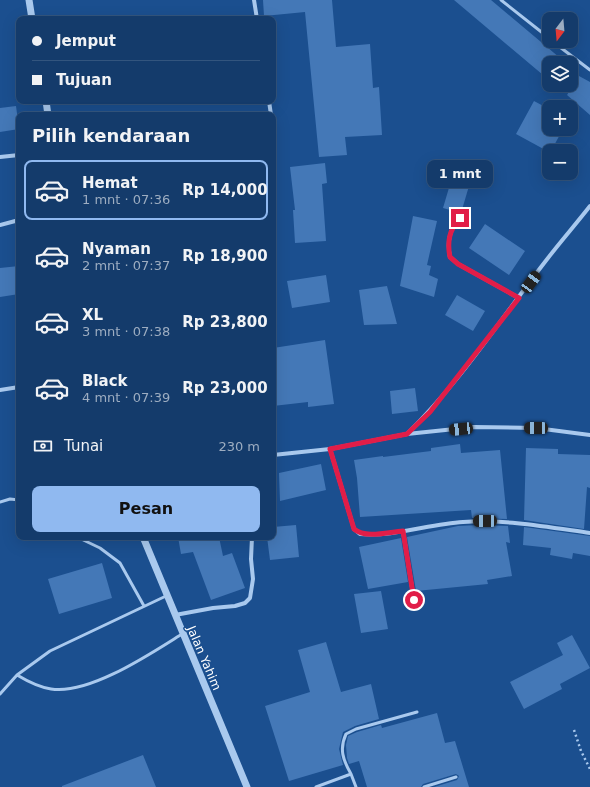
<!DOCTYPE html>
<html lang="id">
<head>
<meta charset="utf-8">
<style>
	:root { --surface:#143b6b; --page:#1d4271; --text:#f1f3f6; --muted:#9dadc1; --line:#33557e; --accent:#90b9f0 }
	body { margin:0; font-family:"DejaVu Sans",sans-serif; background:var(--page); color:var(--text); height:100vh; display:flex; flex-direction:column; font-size:15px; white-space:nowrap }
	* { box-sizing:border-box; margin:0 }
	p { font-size:13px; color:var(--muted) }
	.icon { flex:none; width:22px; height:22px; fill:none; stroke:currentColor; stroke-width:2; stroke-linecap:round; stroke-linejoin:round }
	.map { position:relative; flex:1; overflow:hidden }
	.drawer { position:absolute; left:16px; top:112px; width:260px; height:428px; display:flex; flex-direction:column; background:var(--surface); border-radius:8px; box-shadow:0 4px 16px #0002,0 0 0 1px var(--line) }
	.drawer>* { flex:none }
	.banner { position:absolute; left:16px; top:16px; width:260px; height:88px; border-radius:8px; box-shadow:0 4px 16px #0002,0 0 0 1px var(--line); display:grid; align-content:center; height:88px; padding:0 16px; background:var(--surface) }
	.needle { width:26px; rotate:196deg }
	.controls { position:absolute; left:542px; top:12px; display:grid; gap:8px }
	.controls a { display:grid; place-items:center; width:36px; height:36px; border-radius:8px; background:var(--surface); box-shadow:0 4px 16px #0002,0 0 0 1px var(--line); font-size:20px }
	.end { position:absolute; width:18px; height:18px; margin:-9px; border:5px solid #e11d48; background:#fff; box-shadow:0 0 0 2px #fff }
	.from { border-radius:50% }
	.bubble { position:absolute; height:28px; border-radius:8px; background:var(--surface); box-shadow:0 4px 16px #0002,0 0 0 1px var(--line); font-size:13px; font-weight:800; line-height:28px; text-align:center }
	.car { position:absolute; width:12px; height:24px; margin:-12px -6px; border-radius:5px; box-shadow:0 0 3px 1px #0007; background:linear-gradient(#222 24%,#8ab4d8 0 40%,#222 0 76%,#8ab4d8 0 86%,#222 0) }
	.banner b { display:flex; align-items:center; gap:14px; height:38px; font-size:15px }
	.banner b+b { border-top:1px solid var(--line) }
	.banner i { width:10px; height:10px; background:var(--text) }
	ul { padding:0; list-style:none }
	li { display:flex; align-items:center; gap:12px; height:60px; margin:0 8px 6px; padding:0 8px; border:2px solid transparent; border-radius:8px }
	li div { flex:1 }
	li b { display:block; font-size:15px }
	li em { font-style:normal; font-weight:800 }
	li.selected { border-color:var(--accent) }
	li>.icon { width:36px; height:36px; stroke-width:1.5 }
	h2 { padding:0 16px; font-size:18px; line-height:48px }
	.pay { display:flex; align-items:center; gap:10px; height:44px; padding:0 16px; font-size:15px }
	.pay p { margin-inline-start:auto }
	.action { display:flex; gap:8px; margin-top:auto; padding:8px 16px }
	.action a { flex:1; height:46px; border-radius:8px; background:var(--accent); color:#111; font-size:16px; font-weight:800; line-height:46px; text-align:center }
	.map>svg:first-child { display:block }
</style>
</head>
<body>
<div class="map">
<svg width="590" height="787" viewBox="0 0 590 787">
	<rect width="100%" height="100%" fill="#1b4f8f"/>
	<!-- building -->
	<path fill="#4478b7" d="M263 0H332L336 47 370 44 373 88 379 87 382 135 345 137 347 155 319 157 305 12 264 16Z
		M454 0H491L566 63H549V80Z
		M579 76 590 82V115L567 95Z
		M534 101 549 109V129H563L551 151 549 152 516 134Z
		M16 106 19 129 0 132V108Z
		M325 163 327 183 322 184 326 241 295 243 293 210H295L290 167Z
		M451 181 469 186 461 213 443 208Z
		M413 216 437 221 427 265 431 266 429 275 438 279 434 297 400 286Z
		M485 224 525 251 509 275 469 248Z
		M19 266V294L0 297V268Z
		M326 275 330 302 292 308 287 281Z
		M387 286 397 324 364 325 359 290Z
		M457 295 485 311 473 331 445 315Z
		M325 340 334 404 308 407V402L273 406V348Z
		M415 388 418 411 392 414 390 391Z
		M460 444 461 453 500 450 507 519 472 518 471 510 360 517 357 478 354 460 383 456V457L431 451V448Z
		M526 448 558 449V454L590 455V488L587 487 584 529 524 520Z
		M321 464 326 490 280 501 279 473Z
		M296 525 299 557 270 560 267 537H273V527Z
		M479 525 508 526 510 543 506 542 512 576 487 580 488 584 416 591 407 537 458 526Z
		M524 527 590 536V556L573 553 572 559 550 555 551 548 523 545Z
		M178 537H219L223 556 232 553 245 588 211 600 193 552 181 554Z
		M401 538 408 582 368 589 359 547Z
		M102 563 112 598 59 614 48 579Z
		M381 591 388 629 361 633 354 594Z
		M572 635 590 668 560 684 562 689 524 709 510 682 563 655 557 643Z
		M326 642 341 692 371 684 379 719 355 726 343 732 339 749 343 765 289 781 265 706 310 692 298 650Z
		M437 713 445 743 455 741 469 787H434L457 780 459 776 456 774 423 784 421 787H367L359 761 349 764 347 758 346 745 348 736 357 732 381 725 382 728Z
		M143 755 156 787H62V786Z"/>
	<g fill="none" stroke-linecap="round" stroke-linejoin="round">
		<!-- path -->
		<path stroke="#a9c9ee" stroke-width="2.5" stroke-dasharray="2 3" stroke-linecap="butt" d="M574 730 581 751 590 769"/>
		<!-- service -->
		<path stroke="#a9c9ee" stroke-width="3" d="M501 0 549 38
			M552 41 590 70
			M0 502 10 499 19 500
			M77 537 100 548 120 563 144 606
			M17 675C27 681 38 687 51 689 89 695 150 654 182 634
			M0 694 17 675 50 651 166 596
			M351 774 356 787
			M316 787 351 774C343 760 339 749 346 734L356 729 417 712
			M424 787 456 777"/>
		<!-- minor -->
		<path stroke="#a9c9ee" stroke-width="4" d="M254 0 257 19
			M269 101 271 115
			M273 139 275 168 273 172
			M0 157 19 155
			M460 218C449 230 447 242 450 257L458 264 519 298
			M0 225 19 220
			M0 390 19 387
			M407 434C461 381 502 317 548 258 561 241 576 224 590 206
			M330 449 354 529 360 534C394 537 429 524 463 522 505 519 548 527 590 533
			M273 455 330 449 407 434 474 427 536 428 590 435
			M403 531 414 600
			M175 615 213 608 235 606 245 603 250 598 253 579 251 559 252 537"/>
		<!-- tertiary -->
		<path stroke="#a9c9ee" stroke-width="7" d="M29 0 32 19
			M46 101 48 115
			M143 537 247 787"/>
	</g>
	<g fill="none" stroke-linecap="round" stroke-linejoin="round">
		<!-- route -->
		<path stroke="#e11d48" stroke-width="5" d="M414 600 403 531C388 532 366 539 354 529L330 449 407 434 430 412 519 298 458 264 450 257C447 242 449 230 460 218"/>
	</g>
	<g text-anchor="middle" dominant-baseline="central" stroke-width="3" stroke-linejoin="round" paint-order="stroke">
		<!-- street labels -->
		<g font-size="12" fill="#fff" stroke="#1b4f8f">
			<text transform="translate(204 658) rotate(67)">Jalan Yahim</text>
		</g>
	</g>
</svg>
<div class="controls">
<a><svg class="needle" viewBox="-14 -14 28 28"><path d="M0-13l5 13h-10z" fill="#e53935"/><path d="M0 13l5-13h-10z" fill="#9dadc1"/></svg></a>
<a><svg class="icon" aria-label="layers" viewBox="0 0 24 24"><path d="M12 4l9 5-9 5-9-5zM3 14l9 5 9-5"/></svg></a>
<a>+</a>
<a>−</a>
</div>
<i class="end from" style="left:414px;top:600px"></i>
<i class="end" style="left:460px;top:218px"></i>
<div class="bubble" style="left:427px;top:160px;width:66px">1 mnt</div>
<i class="car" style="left:531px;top:282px;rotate:36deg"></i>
<i class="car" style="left:536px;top:428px;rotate:271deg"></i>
<i class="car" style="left:461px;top:429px;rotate:264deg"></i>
<i class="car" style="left:485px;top:521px;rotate:269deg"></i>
<div class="banner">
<b><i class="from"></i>Jemput</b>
<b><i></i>Tujuan</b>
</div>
<section class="drawer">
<h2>Pilih kendaraan</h2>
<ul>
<li class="selected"><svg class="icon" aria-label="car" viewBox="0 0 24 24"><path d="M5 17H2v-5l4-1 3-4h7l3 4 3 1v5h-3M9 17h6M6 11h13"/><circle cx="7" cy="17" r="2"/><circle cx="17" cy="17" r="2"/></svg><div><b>Hemat</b><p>1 mnt · 07:36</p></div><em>Rp 14,000</em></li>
<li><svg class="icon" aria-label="car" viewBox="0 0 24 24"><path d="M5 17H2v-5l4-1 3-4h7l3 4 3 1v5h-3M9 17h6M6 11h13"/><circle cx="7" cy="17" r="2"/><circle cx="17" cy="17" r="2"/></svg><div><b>Nyaman</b><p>2 mnt · 07:37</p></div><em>Rp 18,900</em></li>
<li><svg class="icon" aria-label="car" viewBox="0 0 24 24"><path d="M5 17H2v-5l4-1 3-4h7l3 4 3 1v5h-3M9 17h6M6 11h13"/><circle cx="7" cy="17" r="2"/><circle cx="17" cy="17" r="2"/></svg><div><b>XL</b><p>3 mnt · 07:38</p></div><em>Rp 23,800</em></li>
<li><svg class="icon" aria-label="car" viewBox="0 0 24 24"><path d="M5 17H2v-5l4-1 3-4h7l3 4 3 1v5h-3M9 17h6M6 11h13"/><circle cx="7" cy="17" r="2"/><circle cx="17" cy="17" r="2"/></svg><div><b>Black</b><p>4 mnt · 07:39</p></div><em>Rp 23,000</em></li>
</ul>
<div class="pay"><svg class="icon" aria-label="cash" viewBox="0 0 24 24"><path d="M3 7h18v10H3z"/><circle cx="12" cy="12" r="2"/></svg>Tunai<p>230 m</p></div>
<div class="action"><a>Pesan</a></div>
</section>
</div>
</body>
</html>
